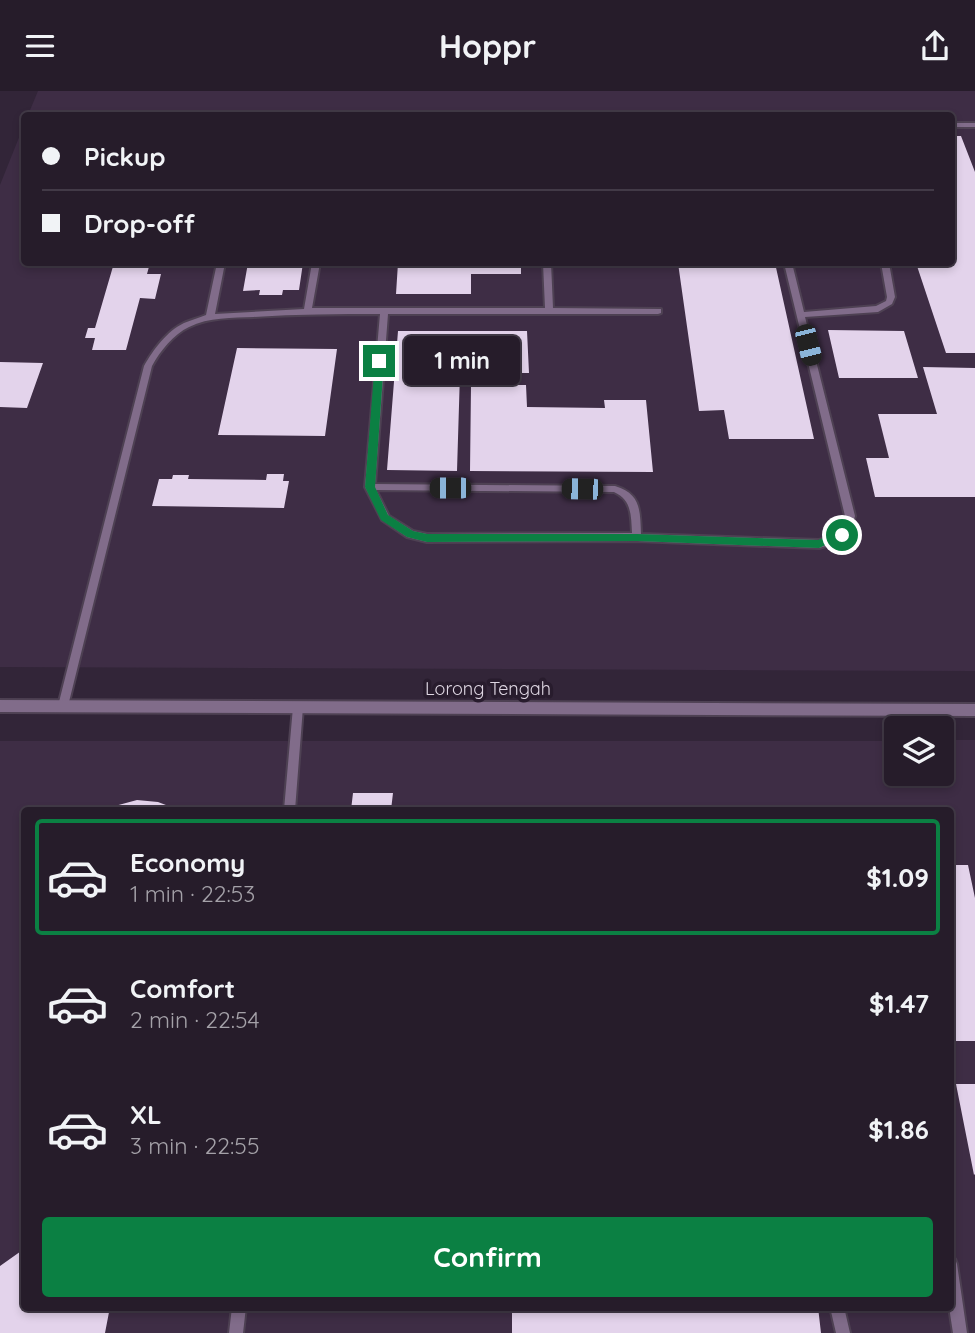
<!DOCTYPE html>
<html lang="en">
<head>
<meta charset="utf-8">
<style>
	:root { --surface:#261c2a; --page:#322936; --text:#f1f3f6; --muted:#a4a1a8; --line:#423a47; --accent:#0b8043 }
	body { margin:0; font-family:Quicksand,sans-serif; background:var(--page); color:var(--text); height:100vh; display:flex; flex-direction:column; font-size:26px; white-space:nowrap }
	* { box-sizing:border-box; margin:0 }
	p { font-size:23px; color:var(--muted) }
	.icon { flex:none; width:38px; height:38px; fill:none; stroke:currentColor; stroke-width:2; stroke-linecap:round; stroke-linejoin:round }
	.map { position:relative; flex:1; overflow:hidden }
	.panel { position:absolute; left:21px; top:716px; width:933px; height:504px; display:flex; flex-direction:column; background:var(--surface); border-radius:7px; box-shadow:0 4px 10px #0003,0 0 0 2px var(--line) }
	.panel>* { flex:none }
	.top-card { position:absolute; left:21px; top:21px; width:934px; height:154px; border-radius:7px; box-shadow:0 4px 10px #0003,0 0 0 2px var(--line); display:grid; align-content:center; height:154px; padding:0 21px; background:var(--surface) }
	.controls { position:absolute; left:884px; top:625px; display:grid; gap:14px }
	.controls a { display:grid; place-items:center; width:70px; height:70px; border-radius:7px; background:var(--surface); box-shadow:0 4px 10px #0003,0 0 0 2px var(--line); font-size:35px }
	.end { position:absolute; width:32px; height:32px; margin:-16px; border:9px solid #0b8043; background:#fff; box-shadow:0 0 0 4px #fff }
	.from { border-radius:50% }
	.bubble { position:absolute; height:49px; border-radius:7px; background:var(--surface); box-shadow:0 4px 10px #0003,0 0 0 2px var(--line); font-size:23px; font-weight:700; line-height:49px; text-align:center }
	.car { position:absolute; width:21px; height:42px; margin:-21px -10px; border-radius:9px; box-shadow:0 0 5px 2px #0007; background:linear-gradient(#222 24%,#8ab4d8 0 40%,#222 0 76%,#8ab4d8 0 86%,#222 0) }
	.top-card b { display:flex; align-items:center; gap:24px; height:66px; font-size:26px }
	.top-card b+b { border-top:2px solid var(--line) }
	.top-card i { width:18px; height:18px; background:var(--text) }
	ul { padding:12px 0 0; list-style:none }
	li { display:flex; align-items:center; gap:21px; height:116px; margin:0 14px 10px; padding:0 7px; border:4px solid transparent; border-radius:7px }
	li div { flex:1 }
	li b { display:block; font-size:26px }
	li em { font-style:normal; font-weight:700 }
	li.active { border-color:var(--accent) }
	li>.icon { width:63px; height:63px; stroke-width:1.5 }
	.button { display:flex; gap:14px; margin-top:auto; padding:14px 21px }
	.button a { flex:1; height:80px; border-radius:7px; background:var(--accent); color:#fff; font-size:28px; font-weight:700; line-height:80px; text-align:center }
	header { display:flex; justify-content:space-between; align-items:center; height:91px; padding:0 21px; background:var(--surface); font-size:32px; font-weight:700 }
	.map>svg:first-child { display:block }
</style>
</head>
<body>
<header><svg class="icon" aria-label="menu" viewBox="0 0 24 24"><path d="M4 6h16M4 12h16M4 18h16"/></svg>Hoppr<svg class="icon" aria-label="share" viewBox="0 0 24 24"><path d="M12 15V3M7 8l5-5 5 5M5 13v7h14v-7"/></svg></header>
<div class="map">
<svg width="975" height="1242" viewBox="0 0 975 1242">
	<rect width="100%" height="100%" fill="#322538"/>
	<!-- built -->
	<path fill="#3e2d45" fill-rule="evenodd" d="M38 0H975V580L0 576V94L24 34V172H952V24H28Z
		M942 649H975V1242H0V650H896V682H942ZM24 719H950V1216H24Z"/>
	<!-- building -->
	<path fill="#e3d3eb" d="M952 45H961L975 81V262H946L916 172H952Z
		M114 172H150L147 183H161L155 208 140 207 126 259H92L95 247H85L88 237H95Z
		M248 172H303L299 199H283L282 204H259L260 199 243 200Z
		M398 172H521V183H471V203H396Z
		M678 172H775L814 348H729L724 319 699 320Z
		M828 239 904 240 918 287H839Z
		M398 240H527L529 282H460L457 380 387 379Z
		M237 257 337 258 325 345 218 344Z
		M0 271 43 272 27 317 0 316Z
		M923 276 975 277V406H875L866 367H889L878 323H937Z
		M471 294H526L527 316 605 317 604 309H646L653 381 470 380Z
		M267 383H284L283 390H289L284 417 152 415 159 388H172L173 384H189L188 388 266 389Z
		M353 702H393L391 719H351Z
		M137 709 158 711 179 719H100Z
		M950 774H968L975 807V950H950Z
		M956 993H975V1083L974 1084Z
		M24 1158V1216H110L105 1242H0V1175Z
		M512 1216H818L821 1242H512Z"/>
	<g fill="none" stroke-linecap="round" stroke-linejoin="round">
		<defs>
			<path id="service" d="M952 32H975V36H952Z
				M217 172H225L215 223 304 218 312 172H320L312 217H545L543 172H551L553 217 661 218V222L658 223H388L375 393 615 395C641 403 640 419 641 443L819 449C833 446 842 439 845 425L784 172H792L804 221 876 215 886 210 887 206 881 172H889L895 206 892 213 878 221 805 226 855 425C850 445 838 452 819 457L637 450 427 451 407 446 382 429 365 396 380 223C338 223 296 223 254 226 232 227 209 226 189 236 174 243 160 260 152 275L68 615 67 618H59L58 615 144 275C153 259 167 240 184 232 191 229 199 227 206 224ZM376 399 614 401C632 409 631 425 632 442L427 443 413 440 389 425Z
				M298 612 302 613 303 616 295 719H284L293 616 294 613Z
				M950 1166 955 1168 957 1173 967 1242H953L949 1216Z
				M232 1216H246L243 1242H229Z
				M830 1216H844L850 1242H836Z"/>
			<path id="tertiary" d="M0 609 975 613V625L0 621Z"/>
		</defs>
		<!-- service casing -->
		<use href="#service" stroke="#4e4153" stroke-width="4"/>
		<!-- tertiary casing -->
		<use href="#tertiary" stroke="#4e4153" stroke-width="4"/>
		<!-- service -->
		<use href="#service" fill="#816c8a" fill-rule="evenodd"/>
		<!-- tertiary -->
		<use href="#tertiary" fill="#816c8a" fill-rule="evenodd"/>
	</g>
	<!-- route -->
	<path fill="#0b8043" d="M379 267 384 270 375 396 388 424 413 440 427 443H637L818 449 842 440 847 444 819 457 637 450 427 451 407 446 381 429 365 396 375 270Z"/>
	<g text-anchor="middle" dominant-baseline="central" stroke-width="7" stroke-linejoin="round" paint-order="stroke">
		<!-- street labels -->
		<g font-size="18" fill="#dfd7e3" stroke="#281c2d">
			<text x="488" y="597">Lorong Tengah</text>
		</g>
	</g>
</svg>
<div class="controls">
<a><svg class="icon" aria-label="layers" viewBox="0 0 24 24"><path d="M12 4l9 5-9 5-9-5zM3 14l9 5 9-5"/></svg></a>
</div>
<i class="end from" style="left:842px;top:444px"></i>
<i class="end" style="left:379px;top:270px"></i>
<div class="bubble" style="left:404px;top:245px;width:116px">1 min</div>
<i class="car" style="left:808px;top:254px;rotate:166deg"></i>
<i class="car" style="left:450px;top:397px;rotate:270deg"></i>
<i class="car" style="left:582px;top:398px;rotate:271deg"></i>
<div class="top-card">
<b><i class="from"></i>Pickup</b>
<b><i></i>Drop-off</b>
</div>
<section class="panel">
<ul>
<li class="active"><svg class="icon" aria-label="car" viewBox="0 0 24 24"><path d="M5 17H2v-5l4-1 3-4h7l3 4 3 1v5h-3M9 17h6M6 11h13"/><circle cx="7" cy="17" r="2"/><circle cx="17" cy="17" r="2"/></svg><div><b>Economy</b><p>1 min · 22:53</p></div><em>$1.09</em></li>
<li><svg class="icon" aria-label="car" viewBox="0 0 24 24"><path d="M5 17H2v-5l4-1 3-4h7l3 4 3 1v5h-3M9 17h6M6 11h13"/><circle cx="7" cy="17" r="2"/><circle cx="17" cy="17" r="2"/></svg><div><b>Comfort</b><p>2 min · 22:54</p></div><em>$1.47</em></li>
<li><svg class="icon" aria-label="car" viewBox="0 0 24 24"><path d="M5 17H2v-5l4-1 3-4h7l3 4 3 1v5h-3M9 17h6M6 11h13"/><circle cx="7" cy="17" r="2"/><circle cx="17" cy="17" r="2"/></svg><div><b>XL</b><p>3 min · 22:55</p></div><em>$1.86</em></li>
</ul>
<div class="button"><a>Confirm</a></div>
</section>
</div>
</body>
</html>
